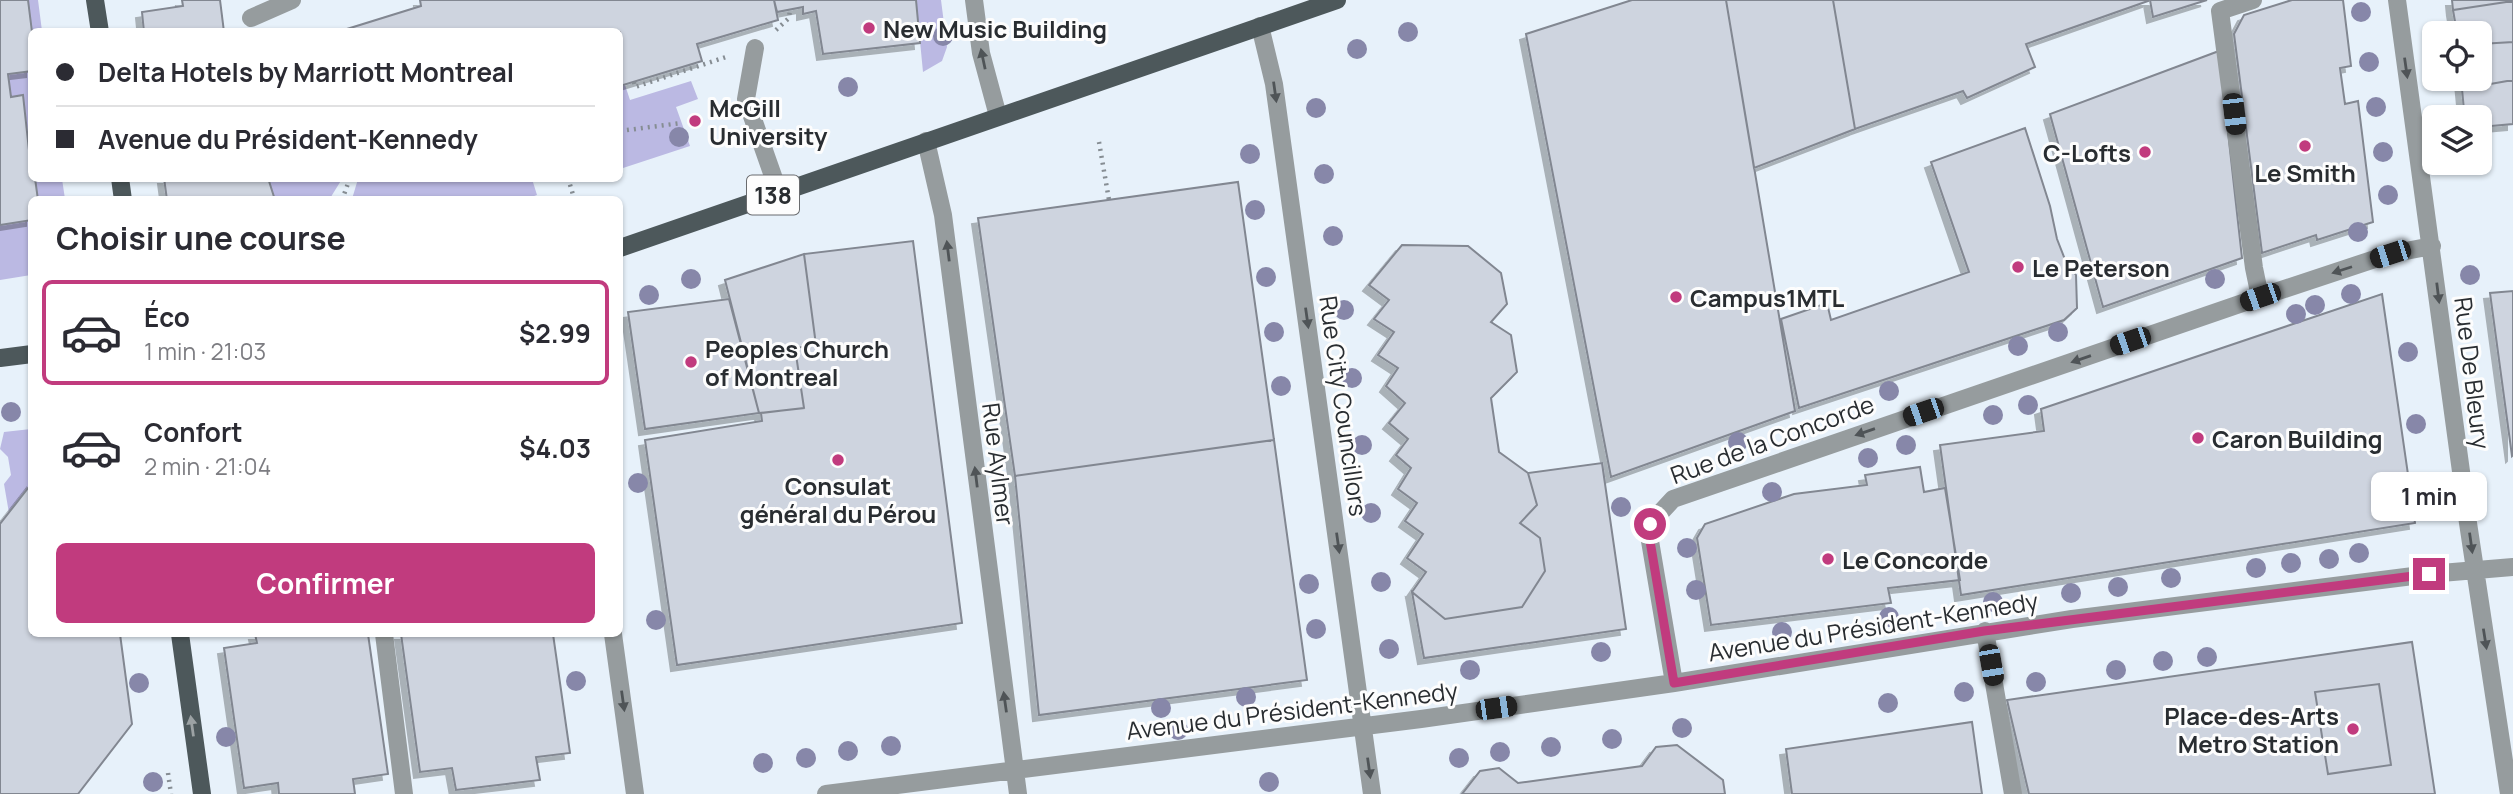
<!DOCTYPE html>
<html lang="fr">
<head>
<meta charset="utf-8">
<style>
	:root { --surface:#fff; --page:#f2f2f3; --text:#2b2b33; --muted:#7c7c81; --line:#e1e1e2; --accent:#c13b7e }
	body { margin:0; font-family:Manrope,sans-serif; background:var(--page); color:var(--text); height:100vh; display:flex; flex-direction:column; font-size:26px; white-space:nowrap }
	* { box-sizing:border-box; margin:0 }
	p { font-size:23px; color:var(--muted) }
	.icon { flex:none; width:38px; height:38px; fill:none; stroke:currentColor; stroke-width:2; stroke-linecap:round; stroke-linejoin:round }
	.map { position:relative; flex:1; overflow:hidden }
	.side { position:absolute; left:28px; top:196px; width:595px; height:441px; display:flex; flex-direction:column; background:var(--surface); border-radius:10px; box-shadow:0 2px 5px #0004 }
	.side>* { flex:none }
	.banner { position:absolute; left:28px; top:28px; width:595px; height:154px; border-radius:10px; box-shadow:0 2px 5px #0004; display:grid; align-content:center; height:154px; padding:0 28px; background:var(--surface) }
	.controls { position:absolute; left:2422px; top:21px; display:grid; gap:14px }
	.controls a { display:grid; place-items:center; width:70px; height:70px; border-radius:10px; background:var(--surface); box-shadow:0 2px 5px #0004; font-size:35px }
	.end { position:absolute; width:32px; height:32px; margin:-16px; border:9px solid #c13b7e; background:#fff; box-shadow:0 0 0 4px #fff }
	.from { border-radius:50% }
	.bubble { position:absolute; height:49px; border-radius:10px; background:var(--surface); box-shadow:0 2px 5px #0004; font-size:23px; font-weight:700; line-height:49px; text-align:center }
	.car { position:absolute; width:21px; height:42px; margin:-21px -10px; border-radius:9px; box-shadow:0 0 5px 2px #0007; background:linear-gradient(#222 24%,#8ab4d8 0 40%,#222 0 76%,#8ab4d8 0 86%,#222 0) }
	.banner b { display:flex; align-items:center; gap:24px; height:66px; font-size:26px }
	.banner b+b { border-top:2px solid var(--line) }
	.banner i { width:18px; height:18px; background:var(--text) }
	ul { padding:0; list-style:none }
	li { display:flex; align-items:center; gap:21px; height:105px; margin:0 14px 10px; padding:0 14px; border:4px solid transparent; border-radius:10px }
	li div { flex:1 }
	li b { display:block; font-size:26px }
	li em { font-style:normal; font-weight:700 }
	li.active { border-color:var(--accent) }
	li>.icon { width:63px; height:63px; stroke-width:1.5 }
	h2 { padding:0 28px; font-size:32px; line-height:84px }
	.cta { display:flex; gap:14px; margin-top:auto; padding:14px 28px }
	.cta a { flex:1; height:80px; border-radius:10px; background:var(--accent); color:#fff; font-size:28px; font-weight:700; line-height:80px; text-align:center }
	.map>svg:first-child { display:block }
</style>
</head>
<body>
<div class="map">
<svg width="2513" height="794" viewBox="0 0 2513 794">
	<defs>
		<filter id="shadow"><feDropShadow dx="-6" dy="6" stdDeviation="0" flood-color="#0004"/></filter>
	</defs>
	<rect width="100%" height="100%" fill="#e7f1fa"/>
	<!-- green -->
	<path fill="#bbb9e3" d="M28 0H38L42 31H32Z
		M916 0H941L947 47 942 61 923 72Z
		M31 71V157L23 95 11 97 8 74Z
		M691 81 698 99 676 107 690 146 620 169V86L625 85 630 100Z
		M35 179H62L65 199H38Z
		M268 179H342L329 200 275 199Z
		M358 179H532L537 195 523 200 352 199Z
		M31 220V275L0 280V225Z
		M31 429V483L9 513 4 484 11 475 8 457 0 449 4 432Z"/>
	<!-- building -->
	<path fill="#ced4df" stroke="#828791" stroke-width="2" filter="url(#shadow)" d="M0 0H28L32 32V71L8 74 11 97 23 95 32 178H35L38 200H32V220L0 225Z
		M182 0H220L224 32H144L142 12 183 6Z
		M420 0H774L778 20 697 44 702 61 620 86V32H348L347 29 421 6Z
		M774 0H916L920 43 823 54 816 11 803 14V7L777 12Z
		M1632 0H1726L1795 411 1611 477 1526 34Z
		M1726 0H1833L1855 129 1754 168Z
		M1833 0H2148V1L2026 44 2035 67 1967 98 1963 91 1855 129Z
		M2150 0H2207L2153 17Z
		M2292 0H2343L2351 66 2340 68 2345 104 2358 101 2373 222 2317 240 2316 235 2262 253 2234 34 2244 15Z
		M2452 0H2513V1L2453 10Z
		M2513 1V42L2480 44V33H2457L2453 10Z
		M2513 42V80L2462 89 2461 79H2480V44Z
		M2219 51 2242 258 2103 307 2050 114Z
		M2513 80V124L2480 127V117H2474L2473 108 2464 110 2462 89Z
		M2025 128 2050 206 2057 239 2066 262 2076 275 2077 308 2064 320 1799 408 1781 319 1827 303 1831 320 1969 272 1931 162Z
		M164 178H268L275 200H167Z
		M1238 182 1274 440 1015 476 978 218Z
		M913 241 962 623 677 665 645 440 762 421 761 413 804 408 795 348 816 345 804 254Z
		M1402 245 1468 246 1501 273 1507 304 1491 322 1511 335 1517 372 1491 398 1499 452 1528 473 1537 505 1520 523 1540 538 1545 571 1522 607 1445 619 1412 592 1426 572 1407 558 1423 534 1405 521 1417 503 1398 489 1411 468 1396 455 1408 439 1389 423 1405 403 1386 386 1398 368 1378 355 1394 332 1374 319 1389 300 1369 285Z
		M804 254 816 345 795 348 804 408 759 413 725 280Z
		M2513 291V455L2512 456 2490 293Z
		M2382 294 2415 523 1961 595 1940 445 2044 431 2041 409Z
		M729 299 759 413 645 429 628 312Z
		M1274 440 1307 680 1039 715 1015 476Z
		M1602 463 1626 629 1424 658 1412 592 1445 619 1522 607 1545 571 1540 538 1520 523 1537 505 1528 473Z
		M1920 467 1924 492 1945 488 1960 580 1888 588 1891 603 1711 625 1697 538 1705 524 1794 494 1867 485 1865 475Z
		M32 483V634H120L132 724 78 794H0V524Z
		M255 634H368L388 774 353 779 355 794H279L278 783 244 788 224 648 257 643Z
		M401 634H553L570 753 536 757 540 780 456 790 452 768 420 772Z
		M2412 642 2435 794H2029L2007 700Z
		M2379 684 2391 765 2328 774 2315 692Z
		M1972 722 1982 794H1792L1786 749Z
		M1677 745 1723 780 1725 794H1462L1480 771 1499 768 1518 783 1642 766 1656 747Z"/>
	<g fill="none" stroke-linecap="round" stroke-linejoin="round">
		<!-- path -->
		<path stroke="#868d93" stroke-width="4.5" stroke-dasharray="2 5" stroke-linecap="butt" d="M776 30 789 18 790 9
			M634 82 635 87 726 57
			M620 131 681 123
			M1099 142 1109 200
			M568 178 574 198
			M342 200 350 178
			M168 773 171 794"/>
		<!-- minor -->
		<path stroke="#969c9e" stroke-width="18" d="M974 0 981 53 998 116
			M2253 0 2220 11 2254 268 2260 297
			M2397 0 2468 523 2509 794
			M251 18 292 0
			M1260 26 1274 84 1372 794
			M755 48 746 99 779 193
			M926 141 943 215 1018 794
			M1985 631 2013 794
			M384 634 404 794
			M613 634 635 794
			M1674 683 1650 541V524L1673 499 2260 297 2390 254 2432 246
			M826 794 1421 719 1674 683 2072 619 2429 574 2513 567"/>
		<!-- major -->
		<path stroke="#4d585b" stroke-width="18" d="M95 0 100 32
			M120 178 123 200
			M620 248 1337 0
			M0 358 32 354
			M180 634 202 794"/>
	</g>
	<!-- trees -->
	<g fill="#8787a9">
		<circle cx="2361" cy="12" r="10"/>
		<circle cx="1408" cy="32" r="10"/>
		<circle cx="943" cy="36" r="10"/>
		<circle cx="1357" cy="49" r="10"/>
		<circle cx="2369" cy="62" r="10"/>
		<circle cx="848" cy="87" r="10"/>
		<circle cx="2376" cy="107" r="10"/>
		<circle cx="1316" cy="108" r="10"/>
		<circle cx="679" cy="137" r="10"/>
		<circle cx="2383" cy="152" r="10"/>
		<circle cx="1250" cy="154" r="10"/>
		<circle cx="1324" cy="174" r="10"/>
		<circle cx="2388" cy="195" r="10"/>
		<circle cx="1255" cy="210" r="10"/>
		<circle cx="2358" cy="232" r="10"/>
		<circle cx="1333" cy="236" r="10"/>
		<circle cx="2470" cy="275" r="10"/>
		<circle cx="1266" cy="277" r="10"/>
		<circle cx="691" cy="279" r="10"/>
		<circle cx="2215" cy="279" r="10"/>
		<circle cx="2351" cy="294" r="10"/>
		<circle cx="649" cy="295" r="10"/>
		<circle cx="2315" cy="305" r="10"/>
		<circle cx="1344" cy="310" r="10"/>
		<circle cx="2296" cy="314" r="10"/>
		<circle cx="1274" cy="332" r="10"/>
		<circle cx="2058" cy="332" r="10"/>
		<circle cx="2018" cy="346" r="10"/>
		<circle cx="2408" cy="352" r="10"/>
		<circle cx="1352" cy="378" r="10"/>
		<circle cx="1281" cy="386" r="10"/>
		<circle cx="1889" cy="391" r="10"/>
		<circle cx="2028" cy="405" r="10"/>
		<circle cx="11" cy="412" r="10"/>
		<circle cx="1993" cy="415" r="10"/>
		<circle cx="2416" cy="424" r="10"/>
		<circle cx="1738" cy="442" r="10"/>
		<circle cx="1362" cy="445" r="10"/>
		<circle cx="1906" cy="445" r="10"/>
		<circle cx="1868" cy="458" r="10"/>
		<circle cx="638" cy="483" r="10"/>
		<circle cx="1772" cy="492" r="10"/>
		<circle cx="1621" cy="507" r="10"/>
		<circle cx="1371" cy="513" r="10"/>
		<circle cx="1687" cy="548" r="10"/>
		<circle cx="2359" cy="553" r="10"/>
		<circle cx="2329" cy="559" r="10"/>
		<circle cx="2291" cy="563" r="10"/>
		<circle cx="2256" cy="568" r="10"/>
		<circle cx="2171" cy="578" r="10"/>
		<circle cx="1381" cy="582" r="10"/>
		<circle cx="1309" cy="584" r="10"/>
		<circle cx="2118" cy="587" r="10"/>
		<circle cx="1696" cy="590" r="10"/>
		<circle cx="2071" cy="593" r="10"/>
		<circle cx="1993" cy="602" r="10"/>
		<circle cx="1889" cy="617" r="10"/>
		<circle cx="656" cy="620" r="10"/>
		<circle cx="1316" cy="629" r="10"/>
		<circle cx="1782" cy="632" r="10"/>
		<circle cx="1389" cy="649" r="10"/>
		<circle cx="1601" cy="652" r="10"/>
		<circle cx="2207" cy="657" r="10"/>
		<circle cx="2163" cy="661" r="10"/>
		<circle cx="1470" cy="670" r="10"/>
		<circle cx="2116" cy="670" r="10"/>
		<circle cx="576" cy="681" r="10"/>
		<circle cx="2036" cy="682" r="10"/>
		<circle cx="139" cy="683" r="10"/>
		<circle cx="1964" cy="692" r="10"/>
		<circle cx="1246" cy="697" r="10"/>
		<circle cx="1888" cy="703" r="10"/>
		<circle cx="1161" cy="708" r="10"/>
		<circle cx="1682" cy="728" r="10"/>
		<circle cx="1178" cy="730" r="10"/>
		<circle cx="226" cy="737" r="10"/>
		<circle cx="1612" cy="739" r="10"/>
		<circle cx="891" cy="746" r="10"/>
		<circle cx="1551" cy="747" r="10"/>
		<circle cx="848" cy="751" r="10"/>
		<circle cx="1500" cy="752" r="10"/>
		<circle cx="806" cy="758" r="10"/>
		<circle cx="1459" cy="758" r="10"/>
		<circle cx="763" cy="763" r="10"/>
		<circle cx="153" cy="782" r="10"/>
		<circle cx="1269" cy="782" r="10"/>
	</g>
	<!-- one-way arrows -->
	<defs><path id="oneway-solid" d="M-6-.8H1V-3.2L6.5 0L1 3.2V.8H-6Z" transform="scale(1.75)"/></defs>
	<g fill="#4f5457">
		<use href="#oneway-solid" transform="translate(983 59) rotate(-102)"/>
		<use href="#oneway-solid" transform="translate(2406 68) rotate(82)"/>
		<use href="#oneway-solid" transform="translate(1275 92) rotate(82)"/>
		<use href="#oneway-solid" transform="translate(948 251) rotate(-97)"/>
		<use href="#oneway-solid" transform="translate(2342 270) rotate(162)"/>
		<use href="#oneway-solid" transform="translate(2438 293) rotate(83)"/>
		<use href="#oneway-solid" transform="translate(1307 318) rotate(82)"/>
		<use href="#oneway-solid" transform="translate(2081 359) rotate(161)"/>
		<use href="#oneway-solid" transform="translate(1865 432) rotate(161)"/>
		<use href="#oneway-solid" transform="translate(976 477) rotate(-97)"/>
		<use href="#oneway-solid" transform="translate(1338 543) rotate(82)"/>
		<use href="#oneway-solid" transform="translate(2471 543) rotate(82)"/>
		<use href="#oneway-solid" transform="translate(2485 639) rotate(81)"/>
		<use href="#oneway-solid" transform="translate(623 701) rotate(82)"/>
		<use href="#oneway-solid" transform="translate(1005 702) rotate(-98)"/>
		<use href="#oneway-solid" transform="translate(1369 768) rotate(82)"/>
	</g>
	<use fill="#9ca2a4" href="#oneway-solid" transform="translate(192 726) rotate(-98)"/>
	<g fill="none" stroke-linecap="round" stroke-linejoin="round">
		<!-- route -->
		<path stroke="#c13b7e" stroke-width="9" d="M1650 524V541L1674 683 1984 631 2429 574"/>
	</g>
	<!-- markers -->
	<g fill="#c13b7e" stroke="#fdfdfd" stroke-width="2.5">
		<circle cx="869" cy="28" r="7"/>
		<circle cx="695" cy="121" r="7"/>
		<circle cx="2305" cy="146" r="7"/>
		<circle cx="2145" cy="152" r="7"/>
		<circle cx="2018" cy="267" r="7"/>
		<circle cx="1676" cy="297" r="7"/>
		<circle cx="691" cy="362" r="7"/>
		<circle cx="2198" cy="438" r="7"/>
		<circle cx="838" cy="460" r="7"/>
		<circle cx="1828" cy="559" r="7"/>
		<circle cx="2353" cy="729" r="7"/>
	</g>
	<g text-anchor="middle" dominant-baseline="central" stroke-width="6" stroke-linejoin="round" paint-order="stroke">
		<!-- shield labels -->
		<rect fill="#fdfdfd" stroke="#696b6e" stroke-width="2" x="747" y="175.5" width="52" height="39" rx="5"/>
		<g font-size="23" font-weight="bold" fill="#292d31">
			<text x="773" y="195">138</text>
		</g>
		<!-- poi labels -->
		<g font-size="24" font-weight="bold" fill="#292d31" stroke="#fdfdfd" text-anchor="start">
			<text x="883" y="28">New Music Building</text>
			<text x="709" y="107">McGill<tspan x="709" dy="28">University</tspan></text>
			<text x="2131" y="152" text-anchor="end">C-Lofts</text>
			<text x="2305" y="172" text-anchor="middle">Le Smith</text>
			<text x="2032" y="267">Le Peterson</text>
			<text x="1690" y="297">Campus1MTL</text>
			<text x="705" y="348">Peoples Church<tspan x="705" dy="28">of Montreal</tspan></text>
			<text x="2212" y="438">Caron Building</text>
			<text x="838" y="485" text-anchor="middle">Consulat<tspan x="838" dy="28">général du Pérou</tspan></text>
			<text x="1842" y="559">Le Concorde</text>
			<text x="2339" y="715" text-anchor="end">Place-des-Arts<tspan x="2339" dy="28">Metro Station</tspan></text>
		</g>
		<!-- street labels -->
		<g font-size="24" fill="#292d31" stroke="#fdfdfd">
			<text transform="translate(2473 373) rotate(83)">Rue De Bleury</text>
			<text transform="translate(1344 406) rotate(82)">Rue City Councillors</text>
			<text transform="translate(1772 439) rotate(-20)">Rue de la Concorde</text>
			<text transform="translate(999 464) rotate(83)">Rue Aylmer</text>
			<text transform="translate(1873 626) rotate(-9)">Avenue du Président-Kennedy</text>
			<text transform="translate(1292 710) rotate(-7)">Avenue du Président-Kennedy</text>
		</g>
	</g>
</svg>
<div class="controls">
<a><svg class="icon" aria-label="locate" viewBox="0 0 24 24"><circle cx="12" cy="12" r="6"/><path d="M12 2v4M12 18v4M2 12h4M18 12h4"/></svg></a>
<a><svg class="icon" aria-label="layers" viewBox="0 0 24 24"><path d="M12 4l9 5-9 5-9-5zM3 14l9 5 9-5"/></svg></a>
</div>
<i class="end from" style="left:1650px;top:524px"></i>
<i class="end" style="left:2429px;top:574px"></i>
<div class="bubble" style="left:2371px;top:472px;width:116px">1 min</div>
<i class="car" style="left:2234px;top:114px;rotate:173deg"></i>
<i class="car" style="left:2390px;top:254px;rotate:252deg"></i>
<i class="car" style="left:2260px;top:297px;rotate:251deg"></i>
<i class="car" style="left:2130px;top:341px;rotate:251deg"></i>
<i class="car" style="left:1923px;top:412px;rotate:251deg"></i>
<i class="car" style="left:1991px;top:665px;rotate:170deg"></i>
<i class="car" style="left:1496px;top:708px;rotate:82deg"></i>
<div class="banner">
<b><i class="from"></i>Delta Hotels by Marriott Montreal</b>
<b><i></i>Avenue du Président-Kennedy</b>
</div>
<section class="side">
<h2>Choisir une course</h2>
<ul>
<li class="active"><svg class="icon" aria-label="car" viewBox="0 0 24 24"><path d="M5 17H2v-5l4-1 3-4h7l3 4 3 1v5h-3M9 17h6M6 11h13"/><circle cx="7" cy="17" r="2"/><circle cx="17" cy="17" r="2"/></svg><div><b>Éco</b><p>1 min · 21:03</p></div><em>$2.99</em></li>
<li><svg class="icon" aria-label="car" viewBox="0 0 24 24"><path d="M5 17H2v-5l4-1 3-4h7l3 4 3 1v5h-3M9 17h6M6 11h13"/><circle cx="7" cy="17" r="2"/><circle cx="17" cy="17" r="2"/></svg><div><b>Confort</b><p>2 min · 21:04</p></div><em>$4.03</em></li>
</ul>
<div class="cta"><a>Confirmer</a></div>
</section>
</div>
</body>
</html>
